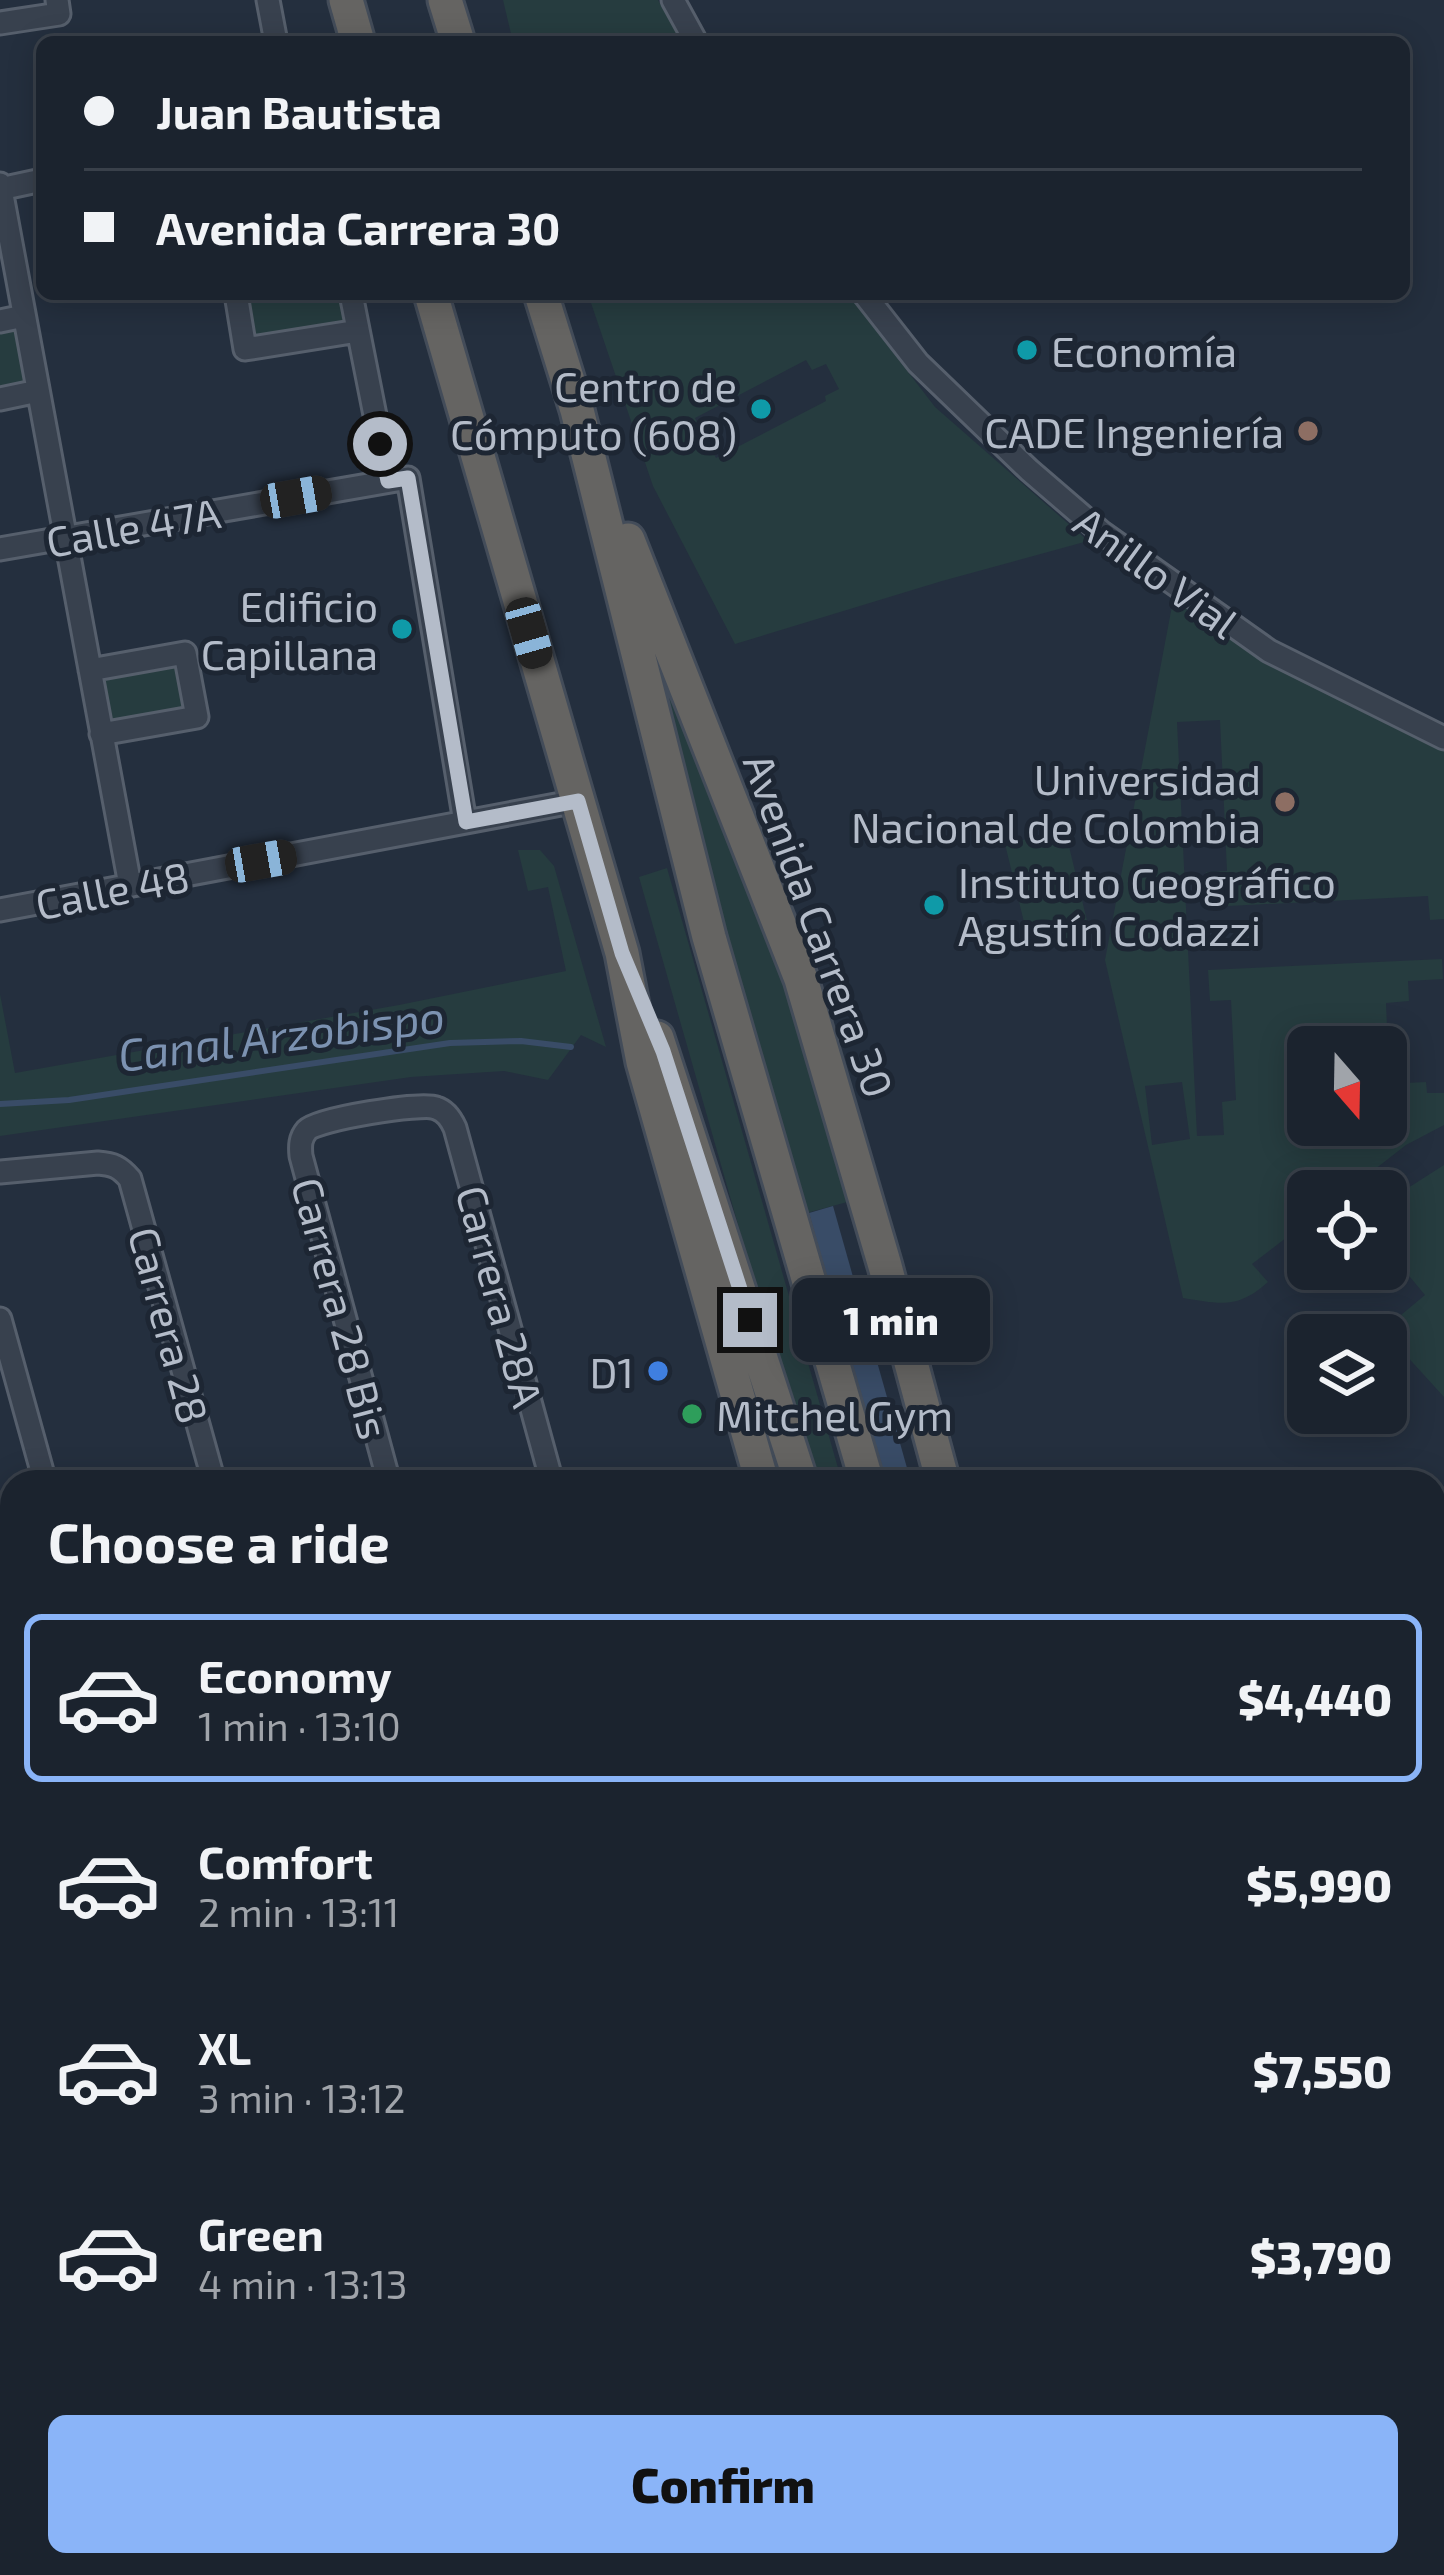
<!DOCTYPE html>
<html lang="en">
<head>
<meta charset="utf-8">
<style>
	:root { --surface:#1b232e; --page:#282f3a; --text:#f1f3f6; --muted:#a0a4aa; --line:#39404a; --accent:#8ab4f8 }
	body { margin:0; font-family:"Exo 2",sans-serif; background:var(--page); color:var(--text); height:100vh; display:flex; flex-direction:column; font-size:45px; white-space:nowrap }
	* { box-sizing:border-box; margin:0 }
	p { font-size:39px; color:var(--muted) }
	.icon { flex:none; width:66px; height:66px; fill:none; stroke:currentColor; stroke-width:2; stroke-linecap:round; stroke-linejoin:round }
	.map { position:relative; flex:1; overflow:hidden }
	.details { position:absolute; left:0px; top:1470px; width:1446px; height:1107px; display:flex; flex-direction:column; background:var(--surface); border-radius:36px 36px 0 0; box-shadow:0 6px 30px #0003,0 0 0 3px var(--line) }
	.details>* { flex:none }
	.banner { position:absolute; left:36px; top:36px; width:1374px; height:264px; border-radius:18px; box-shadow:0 6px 30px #0003,0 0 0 3px var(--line); display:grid; align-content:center; height:264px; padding:0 48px; background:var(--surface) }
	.needle { width:78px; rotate:160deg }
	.buttons { position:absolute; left:1287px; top:1026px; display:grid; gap:24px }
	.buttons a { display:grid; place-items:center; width:120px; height:120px; border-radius:18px; background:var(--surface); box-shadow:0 6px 30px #0003,0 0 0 3px var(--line); font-size:60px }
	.end { position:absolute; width:54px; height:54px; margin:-27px; border:15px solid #b4bcc9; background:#111; box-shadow:0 0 0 6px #111 }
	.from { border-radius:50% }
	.bubble { position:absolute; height:84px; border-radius:18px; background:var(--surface); box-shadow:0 6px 30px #0003,0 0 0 3px var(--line); font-size:39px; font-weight:800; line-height:84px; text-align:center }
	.car { position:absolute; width:36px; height:72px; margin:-36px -18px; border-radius:15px; box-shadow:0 0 9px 3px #0007; background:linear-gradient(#222 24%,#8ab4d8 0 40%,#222 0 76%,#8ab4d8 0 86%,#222 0) }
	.banner b { display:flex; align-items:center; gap:42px; height:114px; font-size:45px }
	.banner b+b { border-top:3px solid var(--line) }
	.banner i { width:30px; height:30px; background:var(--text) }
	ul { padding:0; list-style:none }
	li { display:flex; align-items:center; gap:36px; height:168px; margin:0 24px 18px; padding:0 24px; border:6px solid transparent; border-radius:18px }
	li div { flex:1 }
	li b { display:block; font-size:45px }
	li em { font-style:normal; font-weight:800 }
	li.selected { border-color:var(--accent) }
	li>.icon { width:108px; height:108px; stroke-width:1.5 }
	h2 { padding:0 48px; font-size:54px; line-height:144px }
	.primary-button { display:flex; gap:24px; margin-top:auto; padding:24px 48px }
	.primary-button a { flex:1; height:138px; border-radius:18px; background:var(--accent); color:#111; font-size:48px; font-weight:800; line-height:138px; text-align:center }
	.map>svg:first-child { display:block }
</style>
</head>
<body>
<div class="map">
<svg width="1444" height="2575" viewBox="0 0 1444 2575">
	<rect width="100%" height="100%" fill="#242f3e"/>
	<!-- green -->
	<path fill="#263c3f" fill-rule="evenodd" d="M503 0H658L682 42H513Z
		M236 294H351L358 331 245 349Z
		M588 294H848L935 407 1088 541 942 581 735 644 653 486ZM806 360 812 370 826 364 839 389 825 396 826 401 716 458 695 418Z
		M24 316 38 391 0 399V321Z
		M625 562 769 932 815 1073 851 1201 799 1215Z
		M1172 606 1194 607 1287 668 1348 703 1444 750V919L1430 920 1428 896 1208 907 1206 872 1227 871 1220 720 1177 722 1197 1136 1224 1135 1222 1102 1236 1100 1231 1000 1210 1001 1208 970 1442 959 1443 979 1408 981 1409 1001 1386 1003 1391 1124 1408 1123 1406 1083 1426 1082 1427 1093H1444V1125L1406 1145 1347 1191H1308V1221L1252 1264 1268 1282C1238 1309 1221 1304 1183 1298L1105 960ZM1308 1047H1386V1125H1308ZM1182 1082 1190 1139 1152 1145 1145 1086Z
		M176 664 186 711 111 726 100 675Z
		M1065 830 1090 933 1030 947 1005 844Z
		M518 850H540L554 866 606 1047 581 1035 548 1080 504 1071 411 1077 0 1136V994L15 1073 399 1005 566 971 548 887 528 891Z
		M667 868 842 1482H818L745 1249 639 877Z
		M1444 1165V1397L1383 1330 1425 1295 1386 1248V1202Z
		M1434 1909 1444 1913V2068L1434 2070Z"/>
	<!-- water -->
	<path fill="#394c67" d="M833 1206 911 1482H883L809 1213Z"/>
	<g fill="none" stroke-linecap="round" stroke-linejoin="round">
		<!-- stream -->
		<path stroke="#394c67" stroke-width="6" d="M0 1104 69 1100 450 1043 521 1041 571 1047"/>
		<defs>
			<path id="minor" d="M268 0 276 42
				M673 0 696 42
				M0 23 59 14 57 0
				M0 184 130 885
				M0 189 42 180
				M236 294 245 349 358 331
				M351 294 388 481
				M864 294 918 363 1029 470 1101 532 1269 651 1444 738
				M0 321 24 316
				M0 399 38 391
				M0 549 408 478 465 822
				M90 670 185 653 197 717 101 734
				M0 910 577 801
				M0 1172 98 1163C113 1164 120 1167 130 1179L214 1482
				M0 1319 45 1482
				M389 1482 301 1156C300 1146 300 1138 307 1130 317 1119 422 1102 436 1108 446 1111 451 1119 455 1128L552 1482
				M0 1832 12 1830
				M0 2309 11 2380
				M1434 2315 1444 2349
				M42 2565 44 2575
				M212 2565 213 2575
				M377 2565 378 2575
				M694 2565 696 2575
				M863 2565 866 2575"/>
			<path id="tertiary" d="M0 1681 12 1678
				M1434 1858 1444 1861
				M1434 1882 1444 1885
				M0 2021 12 2019
				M535 2565 537 2575"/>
			<path id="secondary" d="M1434 2118 1444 2116
				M0 2367 12 2365
				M0 2393 12 2391"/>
			<path id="trunk" d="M346 0 358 42
				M445 0 458 42
				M431 294 622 953 643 1062 762 1482
				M541 294 577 410 709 937 867 1482
				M628 540 801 979 885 1266 943 1482
				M657 1038 801 1482
				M1434 2160 1444 2158
				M1070 2565 1073 2575
				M1098 2565 1100 2575
				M1177 2565 1180 2575
				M1251 2565 1254 2575"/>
		</defs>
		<!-- minor casing -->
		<use href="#minor" stroke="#565f6c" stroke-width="27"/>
		<!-- tertiary casing -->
		<use href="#tertiary" stroke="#565f6c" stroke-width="30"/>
		<!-- secondary casing -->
		<use href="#secondary" stroke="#565f6c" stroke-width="33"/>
		<!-- trunk casing -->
		<use href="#trunk" stroke="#434c59" stroke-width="39"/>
		<!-- minor -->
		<use href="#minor" stroke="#38414e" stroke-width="21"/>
		<!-- tertiary -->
		<use href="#tertiary" stroke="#38414e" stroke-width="24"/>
		<!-- secondary -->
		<use href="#secondary" stroke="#465061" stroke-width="27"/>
		<!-- trunk -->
		<use href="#trunk" stroke="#656462" stroke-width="33"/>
	</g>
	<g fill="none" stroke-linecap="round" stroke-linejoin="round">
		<!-- route -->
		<path stroke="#b4bcc9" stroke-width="15" d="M380 444 388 481 408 478 466 822 578 801 622 953 663 1051 750 1320"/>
	</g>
	<!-- markers -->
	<g fill="#0f9aa8" stroke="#1d2633" stroke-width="4.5">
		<circle cx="1027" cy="350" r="12"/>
		<circle cx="761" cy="409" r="12"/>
		<circle cx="402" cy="629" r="12"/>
		<circle cx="934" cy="905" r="12"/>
	</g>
	<g fill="#8d6e63" stroke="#1d2633" stroke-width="4.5">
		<circle cx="1308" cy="431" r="12"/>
		<circle cx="1285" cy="802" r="12"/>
	</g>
	<circle fill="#3f7fe0" stroke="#1d2633" stroke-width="4.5" cx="658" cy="1371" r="12"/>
	<circle fill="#2e9e5b" stroke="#1d2633" stroke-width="4.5" cx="692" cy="1414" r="12"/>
	<g text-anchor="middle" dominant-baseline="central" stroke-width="10" stroke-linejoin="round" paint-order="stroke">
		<!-- poi labels -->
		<g font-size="42" fill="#b4bcc9" stroke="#1d2633" text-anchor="end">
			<text x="1051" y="350" text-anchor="start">Economía</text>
			<text x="737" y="385">Centro de<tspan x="737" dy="48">Cómputo (608)</tspan></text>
			<text x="1284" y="431">CADE Ingeniería</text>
			<text x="378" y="605">Edificio<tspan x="378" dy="48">Capillana</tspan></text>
			<text x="1261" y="778">Universidad<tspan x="1261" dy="48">Nacional de Colombia</tspan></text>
			<text x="958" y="881" text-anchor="start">Instituto Geográfico<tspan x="958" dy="48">Agustín Codazzi</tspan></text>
			<text x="634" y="1371">D1</text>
			<text x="716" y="1414" text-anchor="start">Mitchel Gym</text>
		</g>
		<!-- street labels -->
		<g font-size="42" fill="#b4bcc9" stroke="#1d2633">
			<text transform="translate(133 526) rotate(-10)">Calle 47A</text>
			<text transform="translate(1157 571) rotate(36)">Anillo Vial</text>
			<text transform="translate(112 889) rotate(-11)">Calle 48</text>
			<text transform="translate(820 925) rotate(70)">Avenida Carrera 30</text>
			<text transform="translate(501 1296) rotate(75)">Carrera 28A</text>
			<text transform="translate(342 1308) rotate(75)">Carrera 28 Bis</text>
			<text transform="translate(170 1325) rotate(75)">Carrera 28</text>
		</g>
		<!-- water labels -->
		<g font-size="45" font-style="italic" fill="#7c92b1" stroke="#1d2633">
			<text transform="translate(281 1034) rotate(-7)">Canal Arzobispo</text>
		</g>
	</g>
</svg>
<div class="buttons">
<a><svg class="needle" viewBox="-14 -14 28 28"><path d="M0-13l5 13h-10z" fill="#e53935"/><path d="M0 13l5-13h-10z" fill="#a0a4aa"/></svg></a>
<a><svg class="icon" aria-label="locate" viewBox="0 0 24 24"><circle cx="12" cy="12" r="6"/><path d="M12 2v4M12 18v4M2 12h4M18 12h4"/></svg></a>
<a><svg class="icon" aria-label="layers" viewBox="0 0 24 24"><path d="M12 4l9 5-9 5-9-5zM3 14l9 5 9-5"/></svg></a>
</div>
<i class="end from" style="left:380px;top:444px"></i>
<i class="end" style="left:750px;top:1320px"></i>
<div class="bubble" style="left:792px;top:1278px;width:198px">1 min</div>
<i class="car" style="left:296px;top:497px;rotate:80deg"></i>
<i class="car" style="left:529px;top:633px;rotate:164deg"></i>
<i class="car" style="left:261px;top:861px;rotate:80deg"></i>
<div class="banner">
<b><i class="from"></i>Juan Bautista</b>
<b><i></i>Avenida Carrera 30</b>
</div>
<section class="details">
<h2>Choose a ride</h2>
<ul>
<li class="selected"><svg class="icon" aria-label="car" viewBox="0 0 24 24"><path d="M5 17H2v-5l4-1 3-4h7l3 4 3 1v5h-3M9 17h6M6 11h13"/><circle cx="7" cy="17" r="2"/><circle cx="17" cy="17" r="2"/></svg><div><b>Economy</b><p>1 min · 13:10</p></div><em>$4,440</em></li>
<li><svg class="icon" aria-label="car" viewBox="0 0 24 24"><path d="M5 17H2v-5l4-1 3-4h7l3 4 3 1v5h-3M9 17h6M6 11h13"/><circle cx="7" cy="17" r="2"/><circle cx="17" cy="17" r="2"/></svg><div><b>Comfort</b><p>2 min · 13:11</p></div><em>$5,990</em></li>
<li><svg class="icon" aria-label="car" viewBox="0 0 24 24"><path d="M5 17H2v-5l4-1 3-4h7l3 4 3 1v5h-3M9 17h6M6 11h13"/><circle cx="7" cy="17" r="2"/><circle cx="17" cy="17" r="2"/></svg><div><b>XL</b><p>3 min · 13:12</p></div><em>$7,550</em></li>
<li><svg class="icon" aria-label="car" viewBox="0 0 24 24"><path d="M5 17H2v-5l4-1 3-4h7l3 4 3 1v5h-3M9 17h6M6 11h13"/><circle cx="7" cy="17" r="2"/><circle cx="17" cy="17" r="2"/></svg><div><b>Green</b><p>4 min · 13:13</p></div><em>$3,790</em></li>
</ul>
<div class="primary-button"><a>Confirm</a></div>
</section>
</div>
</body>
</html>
